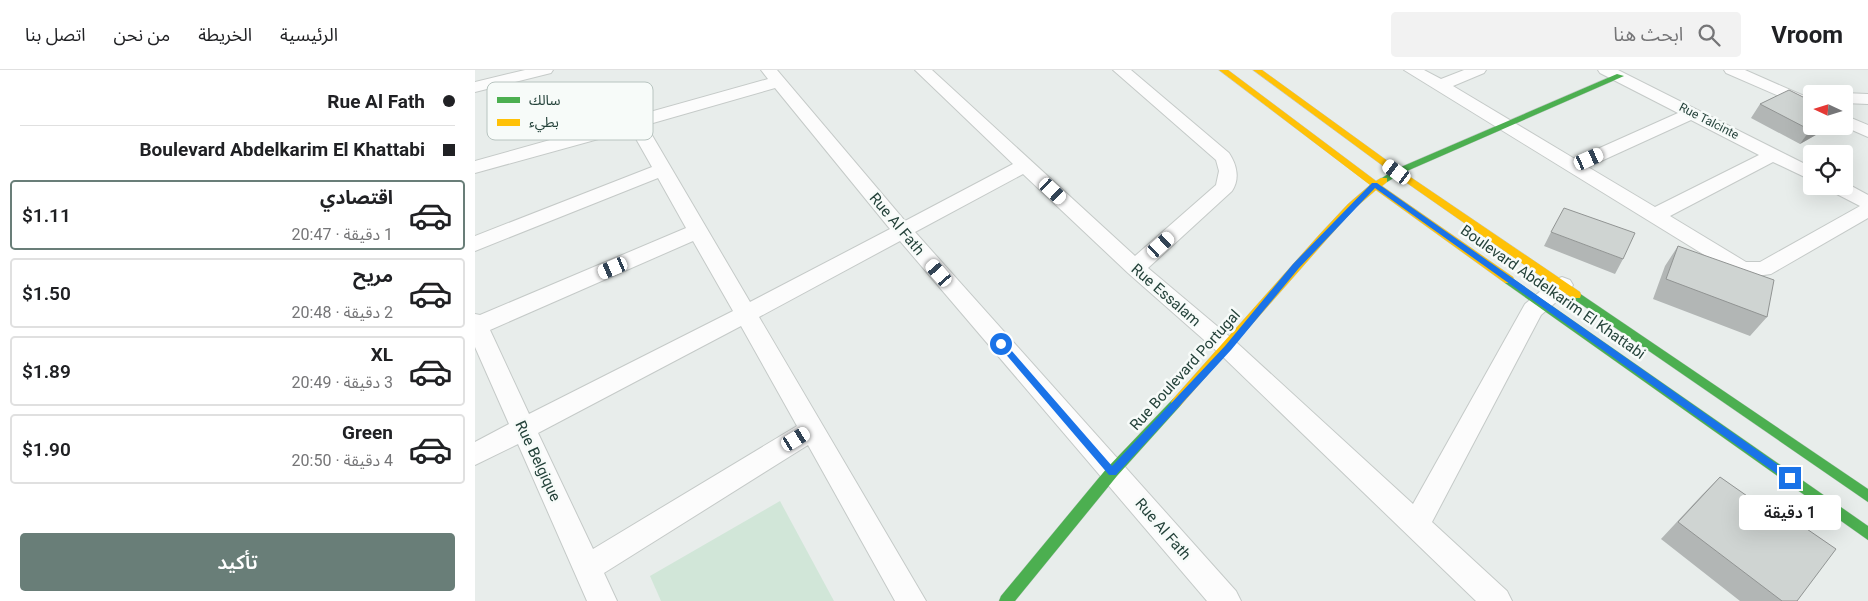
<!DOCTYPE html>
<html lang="ar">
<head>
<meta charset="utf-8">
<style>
	:root { --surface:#fff; --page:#f2f2f2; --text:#202124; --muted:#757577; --line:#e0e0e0; --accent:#697e78 }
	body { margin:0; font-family:Roboto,"Noto Sans Arabic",sans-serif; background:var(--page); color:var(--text); direction:rtl; height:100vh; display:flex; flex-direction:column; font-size:19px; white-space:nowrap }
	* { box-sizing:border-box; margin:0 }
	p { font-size:16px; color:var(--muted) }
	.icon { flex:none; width:28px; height:28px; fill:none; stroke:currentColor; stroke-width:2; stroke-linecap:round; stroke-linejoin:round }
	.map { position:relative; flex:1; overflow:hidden; direction:ltr }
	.sheet { display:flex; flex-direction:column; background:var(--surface); width:475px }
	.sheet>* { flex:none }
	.guide { display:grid; align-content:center; height:110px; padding:0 20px; background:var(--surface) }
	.needle { width:32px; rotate:274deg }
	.buttons { position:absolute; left:1328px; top:15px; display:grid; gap:10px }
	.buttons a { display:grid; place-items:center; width:50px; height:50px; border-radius:5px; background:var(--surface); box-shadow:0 5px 20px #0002; font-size:25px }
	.end { position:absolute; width:22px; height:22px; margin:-11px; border:6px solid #1a73e8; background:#fff; box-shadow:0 0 0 2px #fff }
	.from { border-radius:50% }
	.bubble { position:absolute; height:35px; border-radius:5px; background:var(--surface); box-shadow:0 5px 20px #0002; font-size:16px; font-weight:600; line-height:35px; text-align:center; direction:rtl }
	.car { position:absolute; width:15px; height:30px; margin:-15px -8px; border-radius:6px; box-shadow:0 0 4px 1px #0007; background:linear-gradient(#fff 24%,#345 0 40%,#fff 0 76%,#345 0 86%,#fff 0) }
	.guide b { display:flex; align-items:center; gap:18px; height:48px; font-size:19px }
	.guide b+b { border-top:1px solid var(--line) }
	.guide i { width:12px; height:12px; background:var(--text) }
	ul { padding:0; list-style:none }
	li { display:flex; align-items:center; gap:15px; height:70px; margin:0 10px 8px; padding:0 10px; border:2px solid var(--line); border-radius:5px }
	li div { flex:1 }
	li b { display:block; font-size:19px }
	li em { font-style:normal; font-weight:600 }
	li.current { border-color:var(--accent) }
	li>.icon { width:45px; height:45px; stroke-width:1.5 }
	.cta { display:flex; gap:10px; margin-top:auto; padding:10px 20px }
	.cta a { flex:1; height:58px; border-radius:5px; background:var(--accent); color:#fff; font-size:20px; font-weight:600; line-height:58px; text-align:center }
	header { display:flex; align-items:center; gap:30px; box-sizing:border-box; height:70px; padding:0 25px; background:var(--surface); border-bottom:1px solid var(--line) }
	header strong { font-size:24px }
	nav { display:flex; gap:28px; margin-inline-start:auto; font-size:18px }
	.search { width:350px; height:45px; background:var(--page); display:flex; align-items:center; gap:12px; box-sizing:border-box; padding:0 18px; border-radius:5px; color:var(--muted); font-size:19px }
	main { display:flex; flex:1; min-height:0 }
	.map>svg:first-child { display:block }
</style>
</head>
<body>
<header>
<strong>Vroom</strong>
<div class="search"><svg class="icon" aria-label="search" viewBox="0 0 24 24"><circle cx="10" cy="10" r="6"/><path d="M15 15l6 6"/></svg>ابحث هنا</div>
<nav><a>الرئيسية</a><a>الخريطة</a><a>من نحن</a><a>اتصل بنا</a></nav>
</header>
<main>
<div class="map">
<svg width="1393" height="531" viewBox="0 0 1393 531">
	<rect width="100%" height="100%" fill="#e8edeb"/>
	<!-- green -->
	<path fill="#d1e6d8" d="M305 431 359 531H186L175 506Z"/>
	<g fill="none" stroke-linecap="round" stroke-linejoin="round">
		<defs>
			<path id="street" d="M50 0H78L76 3 0 22V12Z
				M286 0H302L430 151 538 94 440 0H457L660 186 741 115 744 101 741 90 638 0H656L754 83C762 95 765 109 757 121L673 198 761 272 938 434 1050 234 1079 210 1087 207 1095 210 1098 215 1095 220 1066 245 957 452 1032 521 1037 531H1001L745 284 653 203 548 104 440 162 761 521 766 531H732L425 171 284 247 451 531H420L333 375 129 503 142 531H112L43 374 0 395V372L34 354 0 277V244L5 245 211 158 183 108 0 181V166L177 97 156 60 0 103V91L293 9ZM300 18 415 159 275 232 171 55ZM218 171 258 241 54 344 15 260ZM266 256 322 356 118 479 63 363Z
				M929 0H949L966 9 989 0H1011L1009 3 978 16 1100 89 1203 43 1125 3 1123 0H1143L1336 97V110L1298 92 1195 146 1271 192H1285L1385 136 1354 120 1352 116H1369V112L1393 125V148L1296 204 1274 207 1257 202ZM1216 50 1284 85 1180 137 1113 97Z
				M1249 0H1270L1336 29V40L1251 3Z
				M1369 23 1393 24V34L1369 33V24H1366Z
				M1369 45 1393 55V67L1368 56Z"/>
			<path id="fast" d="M1142 4 1149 6 925 104 912 112H906L904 110 919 100Z
				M1034 206 1393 456V470L1030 213 1029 210Z
				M1101 221 1393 419V432L1097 228 1096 225 1097 222Z
				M702 327 706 329 708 332 706 335 642 406 540 531H524L526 526 632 398 698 329Z"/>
			<path id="slow" d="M744 0H753L901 111 906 108H912V112L907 116 1038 207 1039 210 1038 213H1030L901 120 880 138 852 169 706 335 702 337 698 335 696 332 698 329 844 165 873 134 895 115Z
				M778 0H787L925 100 1105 222 1106 225 1105 228H1097L919 104Z"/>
		</defs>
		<!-- street casing -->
		<use href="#street" stroke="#c5cac8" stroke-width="2"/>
		<!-- fast casing -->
		<use href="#fast" stroke="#c3cbc8" stroke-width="1"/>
		<!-- slow casing -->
		<use href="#slow" stroke="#c3cbc8" stroke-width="1"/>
		<!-- street -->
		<use href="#street" fill="#fcfcfc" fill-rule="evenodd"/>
		<!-- fast -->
		<use href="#fast" fill="#4caf50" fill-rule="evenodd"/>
		<!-- slow -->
		<use href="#slow" fill="#ffc107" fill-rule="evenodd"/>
	</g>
	<!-- wall -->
	<path fill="#b2b6b5" d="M1285 34 1336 56H1355L1353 58 1325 74 1276 48Z
		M1076 162 1148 189 1140 204 1069 176Z
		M1203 176 1292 247 1275 266 1178 229 1190 196Z
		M1245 407 1304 449 1310 444 1322 531H1265L1186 469 1227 425Z"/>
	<!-- shaded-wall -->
	<path fill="#919493" d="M1342 56H1355L1353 58 1325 74 1335 60Z"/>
	<!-- building -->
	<path fill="#cfd4d2" stroke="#919493" d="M1314 20 1336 31V56H1342L1335 60 1285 34Z
		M1089 138 1160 163 1148 189 1076 162Z
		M1203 176 1299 210 1292 247 1191 209Z
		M1245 407 1305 449 1310 444 1361 479 1322 531H1307L1203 452Z"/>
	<!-- route -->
	<path fill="#1a73e8" d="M897 113H902L1318 405V411H1312L900 118 824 198 756 280 641 405H634L522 274 529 272 637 396 750 276 818 194Z"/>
	<g text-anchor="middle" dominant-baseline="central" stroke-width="5" stroke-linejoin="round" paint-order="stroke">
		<!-- far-street labels -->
		<g font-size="12" fill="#24423a" stroke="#f7fbf9">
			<text transform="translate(1234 51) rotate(27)">Rue Talcinte</text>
		</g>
		<!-- street labels -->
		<g font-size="15" fill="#24423a" stroke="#f7fbf9">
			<text transform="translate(422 154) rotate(50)">Rue Al Fath</text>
			<text transform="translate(1078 222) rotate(35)">Boulevard Abdelkarim El Khattabi</text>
			<text transform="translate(691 225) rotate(41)">Rue Essalam</text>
			<text transform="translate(710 300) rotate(-48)">Rue Boulevard Portugal</text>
			<text transform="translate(63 391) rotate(65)">Rue Belgique</text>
			<text transform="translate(688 459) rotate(49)">Rue Al Fath</text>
		</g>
	</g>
	<!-- legend -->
	<rect x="12" y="12" width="166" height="58" rx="8" fill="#f7fbf9" stroke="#b8c4c0" stroke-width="1"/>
	<rect x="22" y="27" width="23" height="6" fill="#4caf50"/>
	<rect x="22" y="49" width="23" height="7" fill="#ffc107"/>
	<g font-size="14" fill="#24423a">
		<text x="54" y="35">سالك</text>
		<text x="54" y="57">بطيء</text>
	</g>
</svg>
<div class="buttons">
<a><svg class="needle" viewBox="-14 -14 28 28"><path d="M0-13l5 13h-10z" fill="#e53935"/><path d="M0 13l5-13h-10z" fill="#757577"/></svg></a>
<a><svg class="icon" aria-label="locate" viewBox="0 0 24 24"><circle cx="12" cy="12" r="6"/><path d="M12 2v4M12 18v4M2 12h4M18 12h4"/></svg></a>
</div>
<i class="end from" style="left:526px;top:274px"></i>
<i class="end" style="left:1315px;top:408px"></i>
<div class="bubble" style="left:1264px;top:425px;width:102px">1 دقيقة</div>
<i class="car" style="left:1114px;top:89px;rotate:66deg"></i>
<i class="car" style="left:922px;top:102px;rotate:306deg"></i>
<i class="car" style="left:578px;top:121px;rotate:133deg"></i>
<i class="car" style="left:686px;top:175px;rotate:48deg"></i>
<i class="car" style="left:138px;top:198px;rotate:247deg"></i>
<i class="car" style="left:464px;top:203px;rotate:319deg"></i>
<i class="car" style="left:321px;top:369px;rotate:59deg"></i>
</div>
<section class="sheet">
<div class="guide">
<b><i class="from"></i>Rue Al Fath</b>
<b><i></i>Boulevard Abdelkarim El Khattabi</b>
</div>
<ul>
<li class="current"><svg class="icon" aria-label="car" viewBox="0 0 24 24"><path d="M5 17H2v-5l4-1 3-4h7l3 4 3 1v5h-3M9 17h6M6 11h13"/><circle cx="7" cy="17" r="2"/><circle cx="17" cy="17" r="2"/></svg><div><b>اقتصادي</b><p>1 دقيقة · 20:47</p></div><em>$1.11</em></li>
<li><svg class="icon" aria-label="car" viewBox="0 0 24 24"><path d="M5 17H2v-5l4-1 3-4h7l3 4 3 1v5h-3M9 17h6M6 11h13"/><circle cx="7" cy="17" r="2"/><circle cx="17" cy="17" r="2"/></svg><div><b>مريح</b><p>2 دقيقة · 20:48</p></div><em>$1.50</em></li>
<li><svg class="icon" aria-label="car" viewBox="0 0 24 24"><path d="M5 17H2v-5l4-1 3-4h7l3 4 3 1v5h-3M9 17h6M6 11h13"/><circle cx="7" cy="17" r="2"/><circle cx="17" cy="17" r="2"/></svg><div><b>XL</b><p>3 دقيقة · 20:49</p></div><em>$1.89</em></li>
<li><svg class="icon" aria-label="car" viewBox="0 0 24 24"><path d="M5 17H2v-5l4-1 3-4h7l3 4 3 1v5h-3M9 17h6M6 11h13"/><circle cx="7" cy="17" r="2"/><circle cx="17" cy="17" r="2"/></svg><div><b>Green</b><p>4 دقيقة · 20:50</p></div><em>$1.90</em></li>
</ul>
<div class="cta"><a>تأكيد</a></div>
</section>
</main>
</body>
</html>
